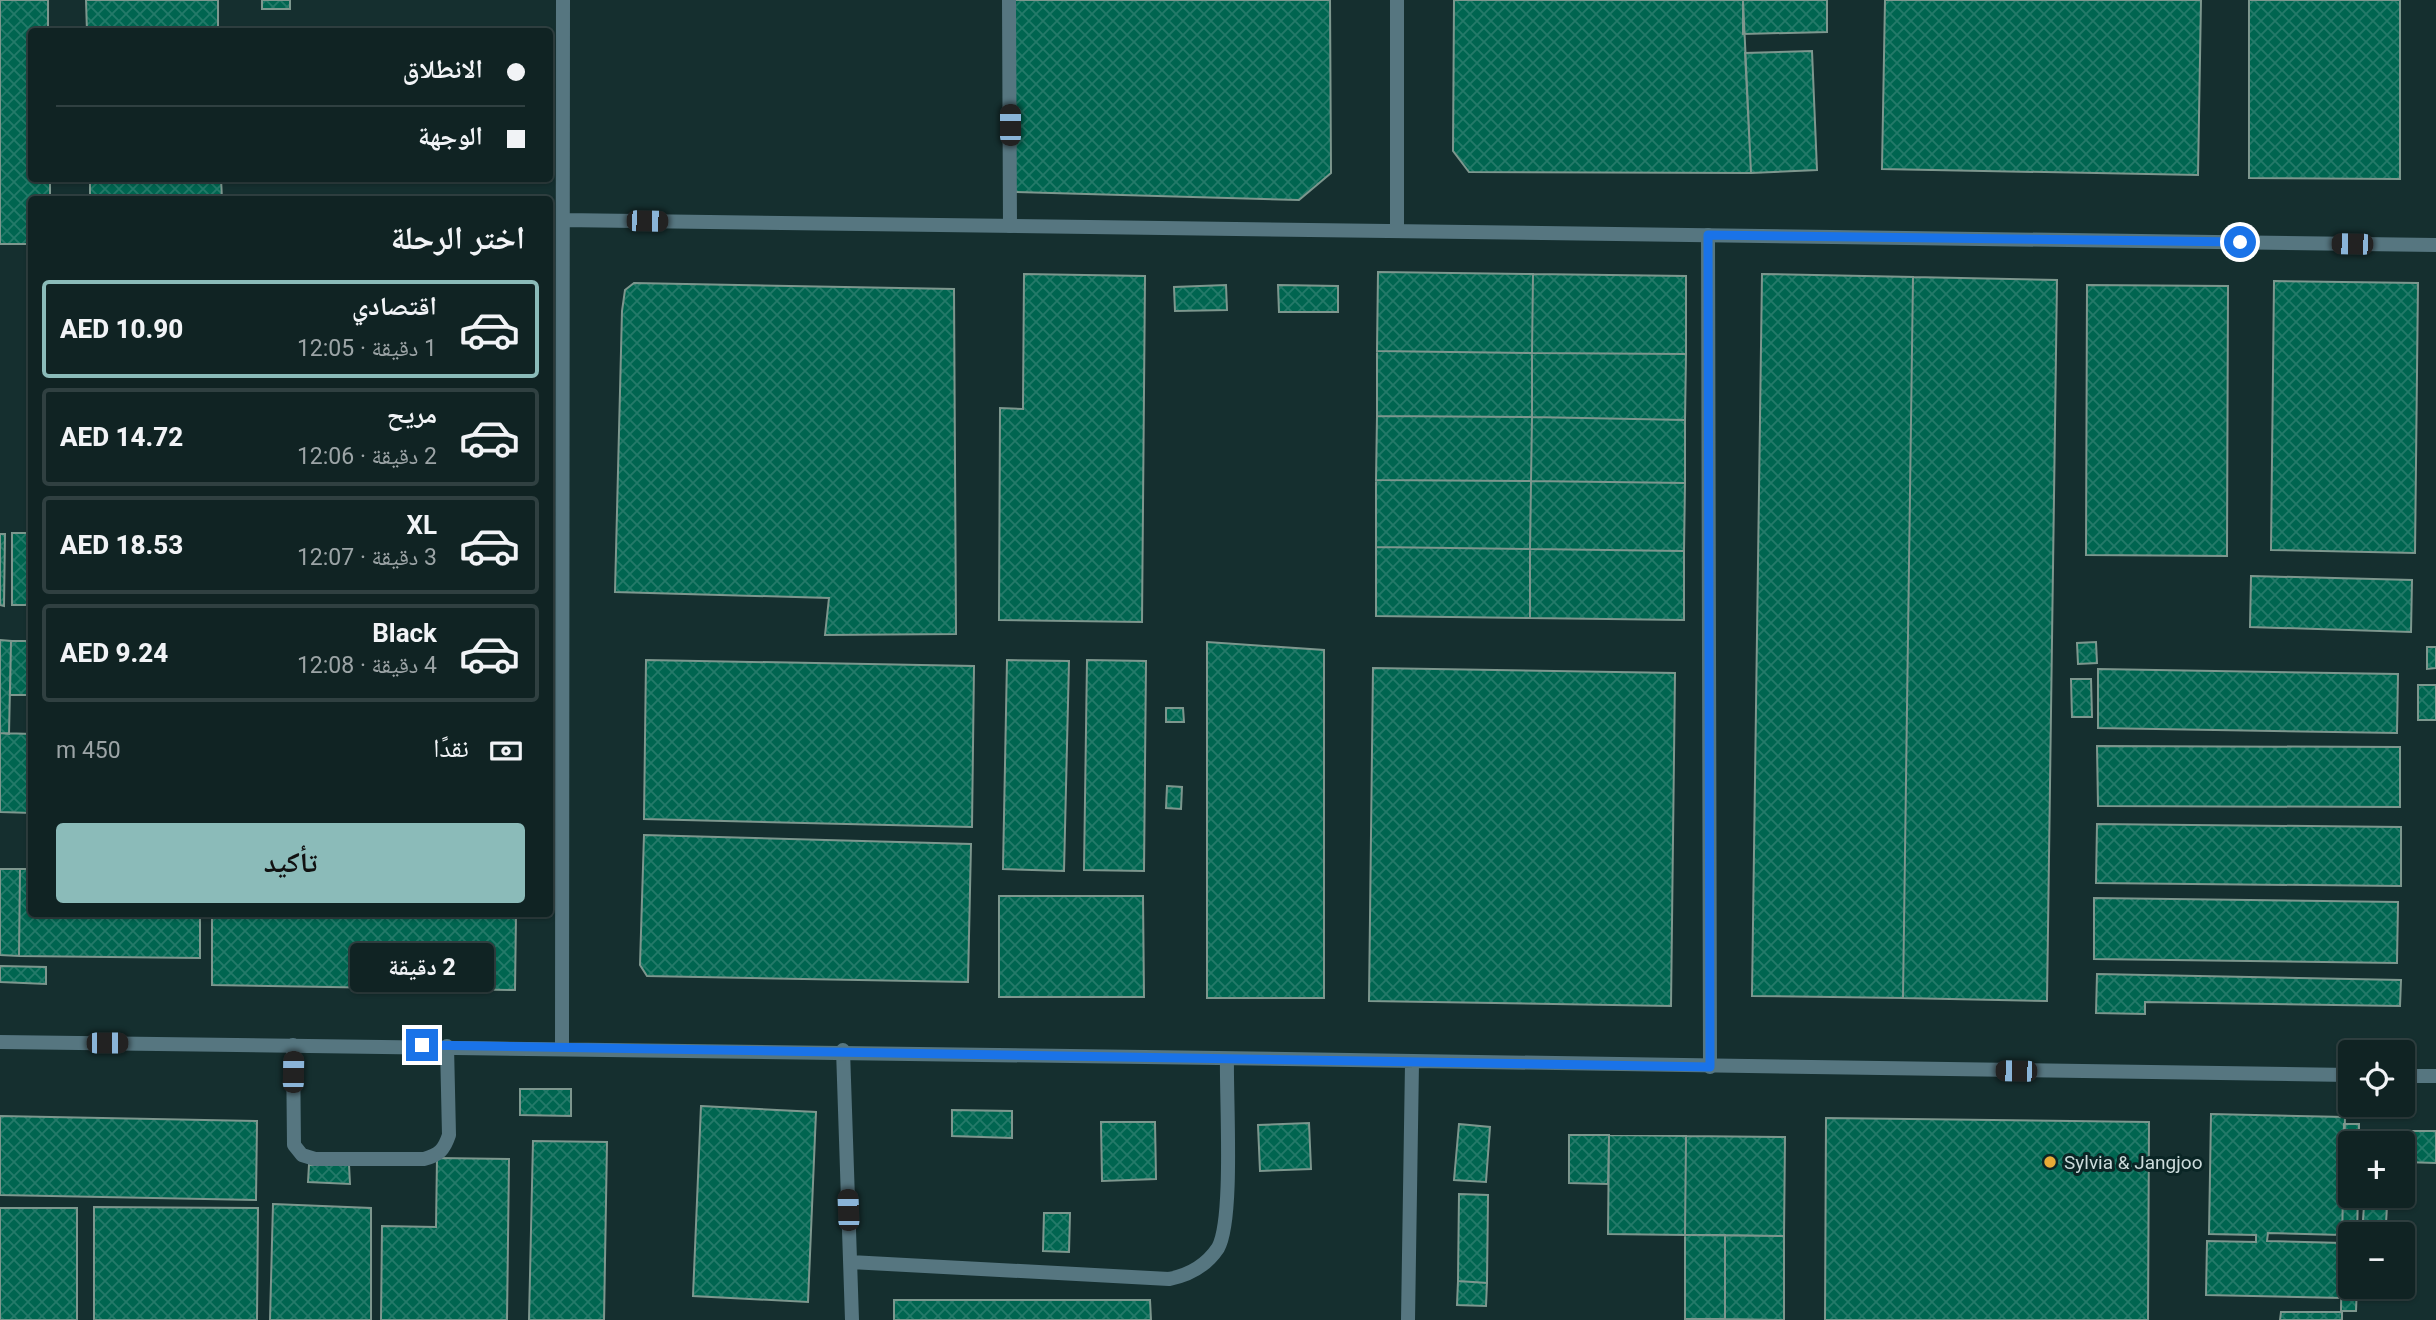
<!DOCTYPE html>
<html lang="ar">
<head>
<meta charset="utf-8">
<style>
	:root { --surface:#102323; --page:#1e2f30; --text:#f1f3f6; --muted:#9ca4a6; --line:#304041; --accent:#8bbbb9 }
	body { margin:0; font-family:Roboto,"Noto Naskh Arabic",sans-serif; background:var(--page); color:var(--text); direction:rtl; height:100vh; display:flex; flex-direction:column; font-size:26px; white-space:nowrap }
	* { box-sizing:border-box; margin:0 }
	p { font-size:23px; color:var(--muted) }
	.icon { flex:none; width:38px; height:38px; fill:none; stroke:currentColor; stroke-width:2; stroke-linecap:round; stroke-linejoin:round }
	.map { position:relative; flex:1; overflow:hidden; direction:ltr }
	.side { position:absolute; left:28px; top:196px; width:525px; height:721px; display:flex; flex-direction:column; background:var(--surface); border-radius:7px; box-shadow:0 2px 5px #0004,0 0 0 2px var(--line); direction:rtl }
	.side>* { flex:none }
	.hud { position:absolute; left:28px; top:28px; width:525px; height:154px; border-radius:7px; box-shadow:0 2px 5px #0004,0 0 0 2px var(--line); direction:rtl; display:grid; align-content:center; height:154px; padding:0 28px; background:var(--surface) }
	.controls { position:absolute; left:2338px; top:1040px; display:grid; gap:14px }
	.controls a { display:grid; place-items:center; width:77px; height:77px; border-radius:7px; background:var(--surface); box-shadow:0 2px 5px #0004,0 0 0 2px var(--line); font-size:35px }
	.end { position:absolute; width:32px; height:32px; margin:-16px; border:9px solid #1a73e8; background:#fff; box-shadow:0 0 0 4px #fff }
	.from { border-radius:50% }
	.bubble { position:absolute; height:49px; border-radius:7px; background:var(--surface); box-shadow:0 2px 5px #0004,0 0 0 2px var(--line); font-size:23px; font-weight:800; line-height:49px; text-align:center; direction:rtl }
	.car { position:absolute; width:21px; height:42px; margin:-21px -10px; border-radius:9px; box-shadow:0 0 5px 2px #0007; background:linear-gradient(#222 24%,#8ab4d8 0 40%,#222 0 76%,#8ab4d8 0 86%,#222 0) }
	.hud b { display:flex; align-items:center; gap:24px; height:66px; font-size:26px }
	.hud b+b { border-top:2px solid var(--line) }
	.hud i { width:18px; height:18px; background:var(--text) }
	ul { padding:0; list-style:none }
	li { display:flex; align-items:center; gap:21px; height:98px; margin:0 14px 10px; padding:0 14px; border:4px solid var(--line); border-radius:7px }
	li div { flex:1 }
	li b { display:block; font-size:26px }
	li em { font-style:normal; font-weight:800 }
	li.current { border-color:var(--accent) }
	li>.icon { width:63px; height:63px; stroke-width:1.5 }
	h2 { padding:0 28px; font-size:32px; line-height:84px }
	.pay { display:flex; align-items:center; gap:18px; height:77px; padding:0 28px; font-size:26px }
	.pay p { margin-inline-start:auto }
	.cta { display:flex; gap:14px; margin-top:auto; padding:14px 28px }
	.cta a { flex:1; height:80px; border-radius:7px; background:var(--accent); color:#111; font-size:28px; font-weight:800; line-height:80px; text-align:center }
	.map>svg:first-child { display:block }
</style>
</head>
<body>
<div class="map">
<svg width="2436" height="1320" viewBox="0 0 2436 1320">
	<defs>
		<pattern id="building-cross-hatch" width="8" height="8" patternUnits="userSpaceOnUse" patternTransform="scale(1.75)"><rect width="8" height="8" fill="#006550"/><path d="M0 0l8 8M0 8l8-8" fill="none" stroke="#247a69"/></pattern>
	</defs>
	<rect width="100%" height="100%" fill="#152f2f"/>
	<!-- building -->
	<path fill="url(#building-cross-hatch)" stroke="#7d978e" stroke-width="2" d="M0 0H48V32H32V178H50V200H32V244H0Z
		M86 0H218V32H87Z
		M262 0H290V9H262Z
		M1015 0H1330L1331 173 1299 200 1014 192Z
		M1454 0H1743L1751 173 1469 172 1453 151Z
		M1743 0H1827V32L1743 34Z
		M1885 0H2201L2198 175 1882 169Z
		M2249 0H2400V179L2249 178Z
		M1812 51 1817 170 1751 173 1745 53Z
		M90 178H221L222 200H90Z
		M1378 272 1533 274 1532 353 1377 351Z
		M1024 274 1145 276 1142 622 999 620 1000 408 1023 409Z
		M1533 274 1686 276V354L1532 353Z
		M1762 274 1913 277 1903 998 1752 996Z
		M1913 277 2057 280 2047 1001 1903 998Z
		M2274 281 2418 283 2415 553 2271 550Z
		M634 283 954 289 956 634 825 635 829 598 615 592 622 311 625 290Z
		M1226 285 1227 310 1175 311 1174 287Z
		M1278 285 1338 286V312H1279Z
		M2087 285 2228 286 2227 556 2086 555Z
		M1377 351 1532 353V417L1377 416Z
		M1532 353 1686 354 1685 420 1532 417Z
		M1377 416 1532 417 1531 481 1376 480Z
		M1532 417 1685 420V483L1531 481Z
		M1376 480 1531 481 1530 549 1376 547Z
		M1531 481 1685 483 1684 551 1530 549Z
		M12 533H32V605H12Z
		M0 534H5L4 606 0 605Z
		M1376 547 1530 549V618L1376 616Z
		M1530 549 1684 551V620L1530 618Z
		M2251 576 2412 580 2411 632 2250 627Z
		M0 640 11 641 9 734 0 733Z
		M11 641H32V695H10Z
		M1207 642 1324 650V998H1207Z
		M2096 642 2097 663 2078 664 2077 643Z
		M2427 647H2436V668L2427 669Z
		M646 660 974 666 972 827 644 819Z
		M1007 660 1069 661 1064 871 1003 869Z
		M1087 660 1146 661 1144 871 1084 870Z
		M1373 668 1675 673 1671 1006 1369 1001Z
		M2098 669 2398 674 2397 733 2098 728Z
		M2071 679H2091L2092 717H2072Z
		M2418 685H2436V720H2418Z
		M1166 708H1183L1184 722H1166Z
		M0 733 32 734V813L0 812Z
		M2097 746 2400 747V807L2098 806Z
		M1167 786 1182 787 1181 809 1166 808Z
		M2097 824 2401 827V886L2096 883Z
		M644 835 971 844 968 982 647 976 640 965Z
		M0 869H20L19 956 0 955Z
		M20 869H32V914H200V958L19 956Z
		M999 896H1143L1144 997H999Z
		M2094 898 2398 902 2397 963 2094 959Z
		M212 914H516L515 990 212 985Z
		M0 966 46 967V984L0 982Z
		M2097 974 2401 980 2400 1006 2145 1002V1014L2096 1013Z
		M520 1089H571V1116L520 1115Z
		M701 1106 816 1112 808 1302 693 1296Z
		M952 1110 1012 1111V1138L952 1136Z
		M2211 1114 2345 1117 2342 1235 2268 1233 2267 1241 2342 1243 2341 1298 2206 1295 2207 1241 2256 1242V1235L2209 1234Z
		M0 1116 257 1121 256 1200 0 1195Z
		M1826 1118 2149 1122 2148 1320H1825Z
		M1101 1122H1155L1156 1179 1102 1181Z
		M1309 1123 1311 1169 1260 1171 1258 1125Z
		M1459 1124 1490 1127 1486 1182 1454 1180Z
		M2344 1124H2359V1143H2350V1195H2358L2357 1234H2350V1286H2357L2356 1311H2341Z
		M2405 1131H2436V1163L2405 1162Z
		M1569 1135H1609L1608 1184 1569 1183Z
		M1609 1135 1686 1136 1685 1235 1608 1234Z
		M1686 1136 1785 1137 1784 1236 1685 1235Z
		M533 1141 607 1142 604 1320H529Z
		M437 1158 509 1159 507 1320H381L382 1226 436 1227Z
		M309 1165H349L350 1184 308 1182Z
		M1459 1194 1488 1195 1487 1283 1458 1281Z
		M273 1204 371 1208V1320H270Z
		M2364 1206 2387 1207 2386 1223 2397 1225V1234H2362Z
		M94 1207 258 1208 257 1320H94Z
		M0 1208H77V1320H0Z
		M1044 1213H1070L1069 1252 1043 1251Z
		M1685 1235H1725V1319H1685Z
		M1725 1235 1784 1236V1320L1725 1319Z
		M1458 1281 1487 1283 1486 1306 1457 1305Z
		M2359 1286H2394L2393 1299 2359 1297Z
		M894 1300H1150L1151 1320H894Z
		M2281 1312H2342V1320H2280Z"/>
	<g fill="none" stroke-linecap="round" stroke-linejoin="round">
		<!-- lane -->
		<path stroke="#567680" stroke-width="14" d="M1009 0 1010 226
			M1708 235 1710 1067
			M293 1045 294 1145 302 1155 315 1159H424C439 1155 444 1150 449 1135L447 1046
			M843 1050 852 1320
			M850 1262 1169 1279C1190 1275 1206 1266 1218 1248 1234 1220 1226 1097 1227 1059"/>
		<!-- street -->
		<path stroke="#567680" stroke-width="14" d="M563 220 2436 245
			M1397 231V0
			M0 1042C783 1049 1567 1065 2350 1075
			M562 1047 563 0
			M2403 1076H2436
			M1408 1320 1412 1063"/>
	</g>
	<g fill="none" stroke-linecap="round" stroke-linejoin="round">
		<!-- route -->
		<path stroke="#1a73e8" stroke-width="9" d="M422 1045 1710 1067 1708 235 2240 242"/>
	</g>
	<!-- markers -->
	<circle fill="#e8ab37" stroke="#0a2525" stroke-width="2.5" cx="2050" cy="1162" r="7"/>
	<g text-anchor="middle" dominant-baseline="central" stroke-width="6" stroke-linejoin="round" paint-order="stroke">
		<!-- poi labels -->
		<g font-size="19" fill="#ccdbdb" stroke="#0a2525" text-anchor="start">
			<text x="2064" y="1162">Sylvia &amp; Jangjoo</text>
		</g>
	</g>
</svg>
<div class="controls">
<a><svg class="icon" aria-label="locate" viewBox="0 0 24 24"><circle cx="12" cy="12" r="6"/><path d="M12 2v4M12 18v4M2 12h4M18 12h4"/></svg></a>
<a>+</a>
<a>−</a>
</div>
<i class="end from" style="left:2240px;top:242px"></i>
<i class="end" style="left:422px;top:1045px"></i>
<div class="bubble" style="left:350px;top:943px;width:144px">2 دقيقة</div>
<i class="car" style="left:1010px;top:125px;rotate:0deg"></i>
<i class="car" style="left:647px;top:221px;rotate:91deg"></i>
<i class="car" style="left:2352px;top:244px;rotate:271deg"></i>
<i class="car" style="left:107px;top:1043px;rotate:90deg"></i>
<i class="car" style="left:2016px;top:1071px;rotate:271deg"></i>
<i class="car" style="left:293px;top:1072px;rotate:1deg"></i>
<i class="car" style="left:848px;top:1210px;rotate:358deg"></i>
<div class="hud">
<b><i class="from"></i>الانطلاق</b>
<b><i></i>الوجهة</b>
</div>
<section class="side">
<h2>اختر الرحلة</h2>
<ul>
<li class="current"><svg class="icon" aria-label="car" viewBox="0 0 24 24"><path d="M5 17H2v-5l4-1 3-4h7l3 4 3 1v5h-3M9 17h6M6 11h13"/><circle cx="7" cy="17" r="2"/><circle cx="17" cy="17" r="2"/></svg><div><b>اقتصادي</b><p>1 دقيقة · 12:05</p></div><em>AED 10.90</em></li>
<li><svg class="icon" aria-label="car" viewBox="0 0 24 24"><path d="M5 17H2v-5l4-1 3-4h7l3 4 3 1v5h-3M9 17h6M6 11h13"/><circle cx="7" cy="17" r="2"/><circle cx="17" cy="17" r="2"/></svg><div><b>مريح</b><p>2 دقيقة · 12:06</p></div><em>AED 14.72</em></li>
<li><svg class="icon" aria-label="car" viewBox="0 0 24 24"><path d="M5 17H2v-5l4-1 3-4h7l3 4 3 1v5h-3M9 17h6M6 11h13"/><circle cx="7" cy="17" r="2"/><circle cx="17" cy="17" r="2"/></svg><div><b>XL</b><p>3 دقيقة · 12:07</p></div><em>AED 18.53</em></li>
<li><svg class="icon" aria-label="car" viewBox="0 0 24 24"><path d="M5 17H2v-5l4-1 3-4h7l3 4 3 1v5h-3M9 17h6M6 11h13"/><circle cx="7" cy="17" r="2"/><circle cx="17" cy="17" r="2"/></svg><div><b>Black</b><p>4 دقيقة · 12:08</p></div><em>AED 9.24</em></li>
</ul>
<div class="pay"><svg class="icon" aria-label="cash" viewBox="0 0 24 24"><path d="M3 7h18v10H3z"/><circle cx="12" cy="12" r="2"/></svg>نقدًا<p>450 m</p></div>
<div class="cta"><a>تأكيد</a></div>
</section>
</div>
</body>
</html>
